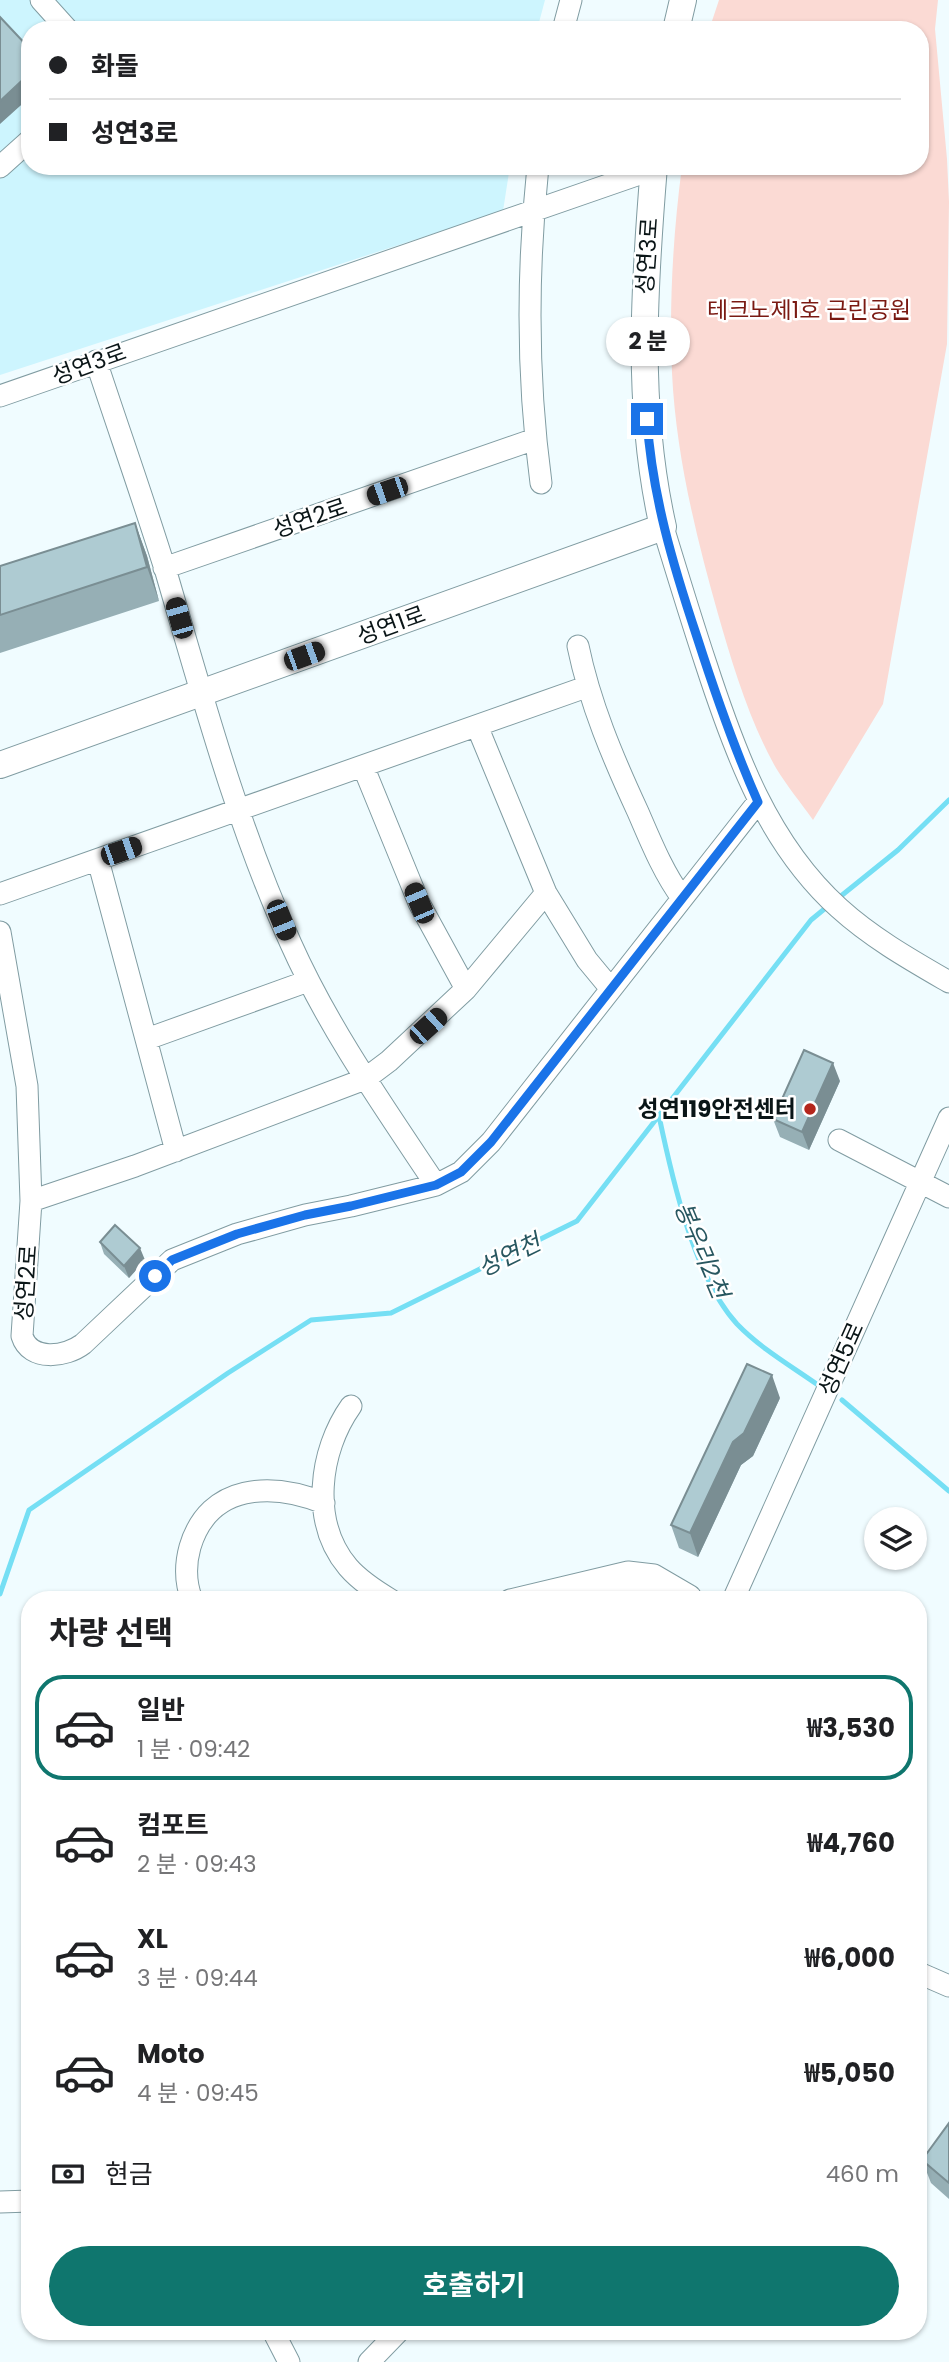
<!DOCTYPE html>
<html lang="ko">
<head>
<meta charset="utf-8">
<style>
	:root { --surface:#fff; --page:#f2f2f2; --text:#202124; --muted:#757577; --line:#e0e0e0; --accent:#0f766e }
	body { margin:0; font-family:Poppins,"Noto Sans KR",sans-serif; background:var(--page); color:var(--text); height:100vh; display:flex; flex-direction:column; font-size:26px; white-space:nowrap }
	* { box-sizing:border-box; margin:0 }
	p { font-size:23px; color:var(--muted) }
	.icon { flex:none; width:38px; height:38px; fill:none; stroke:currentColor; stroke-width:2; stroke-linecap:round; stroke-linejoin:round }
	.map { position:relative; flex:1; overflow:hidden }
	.sheet { position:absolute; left:21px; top:1591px; width:906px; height:749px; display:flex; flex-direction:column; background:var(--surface); border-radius:28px; box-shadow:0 2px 5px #0004 }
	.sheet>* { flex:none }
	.hud { position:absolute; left:21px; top:21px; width:908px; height:154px; border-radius:28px; box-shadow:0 2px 5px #0004; display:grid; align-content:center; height:154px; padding:0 28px; background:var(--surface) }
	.fabs { position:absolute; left:864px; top:1507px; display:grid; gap:14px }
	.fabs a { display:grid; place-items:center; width:63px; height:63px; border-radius:50%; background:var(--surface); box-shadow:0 2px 5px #0004; font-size:35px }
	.end { position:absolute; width:32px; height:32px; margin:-16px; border:9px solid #1a73e8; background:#fff; box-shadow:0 0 0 4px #fff }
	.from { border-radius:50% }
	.bubble { position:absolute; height:49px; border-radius:24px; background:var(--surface); box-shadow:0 2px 5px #0004; font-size:23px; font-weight:700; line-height:49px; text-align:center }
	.car { position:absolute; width:21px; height:42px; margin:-21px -10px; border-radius:9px; box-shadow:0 0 5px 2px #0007; background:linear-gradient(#222 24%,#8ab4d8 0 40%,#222 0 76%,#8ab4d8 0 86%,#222 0) }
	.hud b { display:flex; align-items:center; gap:24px; height:66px; font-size:26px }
	.hud b+b { border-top:2px solid var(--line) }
	.hud i { width:18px; height:18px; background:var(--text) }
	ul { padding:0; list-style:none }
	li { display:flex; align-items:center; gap:21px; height:105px; margin:0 14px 10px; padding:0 14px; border:4px solid transparent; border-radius:28px }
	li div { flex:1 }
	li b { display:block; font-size:26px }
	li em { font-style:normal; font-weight:700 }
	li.active { border-color:var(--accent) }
	li>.icon { width:63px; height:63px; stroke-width:1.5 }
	h2 { padding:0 28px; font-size:32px; line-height:84px }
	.pay { display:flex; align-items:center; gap:18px; height:77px; padding:0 28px; font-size:26px }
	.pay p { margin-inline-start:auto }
	.primary-button { display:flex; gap:14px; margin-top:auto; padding:14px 28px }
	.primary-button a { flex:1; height:80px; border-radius:42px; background:var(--accent); color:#fff; font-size:28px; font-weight:700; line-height:80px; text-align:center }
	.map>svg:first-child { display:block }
</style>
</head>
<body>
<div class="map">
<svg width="949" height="2362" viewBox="0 0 949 2362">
	<rect width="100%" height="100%" fill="#f0fcff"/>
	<!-- built -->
	<path fill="#cdf5fe" d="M0 0H545L537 30H30V166H510L503 211 0 375Z"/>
	<!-- green -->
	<path fill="#fbdad4" d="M719 0H938L935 29 947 159 949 202 947 344 883 704 813 820C801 803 787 786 776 768 750 723 732 663 718 614 696 536 676 455 672 373 669 304 673 235 682 166H920V30H709Z"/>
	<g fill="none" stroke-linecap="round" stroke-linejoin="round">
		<!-- stream -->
		<path stroke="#75dff4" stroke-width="5" d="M836 900 898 850 949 800
			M659 1116C672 1178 694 1277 737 1324 760 1348 791 1366 818 1385
			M842 1400 949 1491
			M0 1594 29 1510 228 1373 311 1320 391 1313 577 1221 811 920 828 906"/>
		<defs>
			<path id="minor" d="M41 0 68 30
				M563 30 571 0
				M538 166C527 271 527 379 541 483
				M0 167 30 140
				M96 361C119 431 144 501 166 572 203 698 237 825 291 944 329 1029 384 1107 436 1185
				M0 396 654 169
				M663 527C677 573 691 619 706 664 735 753 768 844 839 908 872 938 911 960 949 982
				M164 568 535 439
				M578 646C590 704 613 758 638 812 651 842 663 872 682 898
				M477 726 546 893 587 960 611 989
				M363 766 419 903 466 989
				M98 860 176 1151
				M0 894 586 687
				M0 932 27 1086 31 1201 22 1336C30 1362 66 1357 83 1344L172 1260 237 1234 305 1215 351 1206 436 1185 461 1172 491 1142 758 802
				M147 1039 308 981
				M839 1140 949 1197
				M31 1201 135 1166 365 1079 389 1061 466 989 546 893
				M351 1406C319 1451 310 1522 348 1567 360 1581 376 1591 391 1600
				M593 1595 640 1585 657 1587
				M192 1600C185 1582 185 1565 190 1547 209 1483 272 1482 324 1503
				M510 1600 628 1572 654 1575 690 1596
				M733 1600 949 1118
				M919 1973 949 1986
				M0 2202 30 2201
				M273 2331 289 2362
				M369 2362 399 2331"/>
			<path id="major" d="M676 30 683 0
				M0 765 663 527C636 408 644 287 654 166"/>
		</defs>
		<!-- minor casing -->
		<use href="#minor" stroke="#809ca2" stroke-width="23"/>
		<!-- major casing -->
		<use href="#major" stroke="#809ca2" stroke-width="28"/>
		<!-- minor -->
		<use href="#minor" stroke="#fff" stroke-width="21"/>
		<!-- major -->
		<use href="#major" stroke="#fff" stroke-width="26"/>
	</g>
	<!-- wall -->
	<path fill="#96afb5" d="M135 523 147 556 159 601 0 653V566Z
		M840 1081 809 1150 780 1137 773 1119Z
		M100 1242 145 1260 129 1278 104 1254Z
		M780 1398 753 1456 741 1465 698 1557 679 1548 671 1525Z
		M949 2123V2199L931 2183 922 2160Z"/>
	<!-- shaded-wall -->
	<path fill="#7a8e93" d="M30 73V97L0 124V101Z
		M135 523 147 556 159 601 147 567Z
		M833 1063 840 1081 809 1150 802 1132Z
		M140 1248 145 1260 129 1278 124 1266Z
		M772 1375 780 1398 753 1456 741 1465 698 1557 690 1533 733 1442Z"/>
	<!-- building -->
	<path fill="#aecbd2" stroke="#7a8e93" stroke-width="2" d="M0 17 30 49V73L0 101Z
		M135 523 147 567 0 615V566Z
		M804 1050 833 1063 802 1132 773 1119Z
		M115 1225 140 1248 124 1266 100 1242Z
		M747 1364 772 1375 744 1433 733 1442 690 1533 671 1525Z
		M949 2123V2183L922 2160Z"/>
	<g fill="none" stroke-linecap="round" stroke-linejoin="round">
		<!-- route -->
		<path stroke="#1a73e8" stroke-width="9" d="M155 1276 172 1260 237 1234 305 1215 351 1206 436 1185 461 1172 491 1142 758 802C734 748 715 693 697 637 673 565 652 495 647 419"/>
	</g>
	<!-- markers -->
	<circle fill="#b4261c" stroke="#fff" stroke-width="2.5" cx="810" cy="1109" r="7"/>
	<g text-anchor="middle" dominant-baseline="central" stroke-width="5" stroke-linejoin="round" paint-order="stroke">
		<!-- street labels -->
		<g font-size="23" fill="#0a1517" stroke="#fff">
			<text transform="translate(647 256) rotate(-86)">성연3로</text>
			<text transform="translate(89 364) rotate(-20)">성연3로</text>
			<text transform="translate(310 518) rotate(-19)">성연2로</text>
			<text transform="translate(391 625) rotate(-20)">성연1로</text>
			<text transform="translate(26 1283) rotate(-86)">성연2로</text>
			<text transform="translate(841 1359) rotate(-66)">성연5로</text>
		</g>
		<!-- park labels -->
		<g font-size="23" fill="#7a1912" stroke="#fff">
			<text x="809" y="310">테크노제1호 근린공원</text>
		</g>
		<!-- poi labels -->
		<g font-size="23" font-weight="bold" fill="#0a1517" stroke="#fff" text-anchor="end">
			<text x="796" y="1109">성연119안전센터</text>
		</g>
		<!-- water labels -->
		<g font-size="24" font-style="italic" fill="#285760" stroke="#fff">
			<text transform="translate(702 1250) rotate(67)">봉우리2천</text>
			<text transform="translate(509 1255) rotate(-26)">성연천</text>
		</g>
	</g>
</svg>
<div class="fabs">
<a><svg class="icon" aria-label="layers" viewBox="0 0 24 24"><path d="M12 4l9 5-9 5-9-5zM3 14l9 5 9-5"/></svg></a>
</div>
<i class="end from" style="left:155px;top:1276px"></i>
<i class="end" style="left:647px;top:419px"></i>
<div class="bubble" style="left:606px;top:317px;width:84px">2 분</div>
<i class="car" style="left:387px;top:491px;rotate:251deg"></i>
<i class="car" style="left:179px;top:618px;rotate:344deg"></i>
<i class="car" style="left:304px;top:656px;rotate:70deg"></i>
<i class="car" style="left:121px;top:851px;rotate:71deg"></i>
<i class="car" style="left:419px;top:903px;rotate:337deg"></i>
<i class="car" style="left:281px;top:920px;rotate:158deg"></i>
<i class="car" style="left:428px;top:1026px;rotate:48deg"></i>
<div class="hud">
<b><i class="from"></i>화돌</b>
<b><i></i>성연3로</b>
</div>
<section class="sheet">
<h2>차량 선택</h2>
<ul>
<li class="active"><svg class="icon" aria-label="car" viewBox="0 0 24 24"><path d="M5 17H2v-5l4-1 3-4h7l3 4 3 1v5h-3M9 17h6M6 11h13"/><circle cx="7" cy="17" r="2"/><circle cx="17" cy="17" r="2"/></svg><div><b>일반</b><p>1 분 · 09:42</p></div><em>₩3,530</em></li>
<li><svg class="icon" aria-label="car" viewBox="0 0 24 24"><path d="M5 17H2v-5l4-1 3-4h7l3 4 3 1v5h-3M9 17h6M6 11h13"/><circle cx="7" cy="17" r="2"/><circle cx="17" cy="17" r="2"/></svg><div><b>컴포트</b><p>2 분 · 09:43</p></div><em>₩4,760</em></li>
<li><svg class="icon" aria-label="car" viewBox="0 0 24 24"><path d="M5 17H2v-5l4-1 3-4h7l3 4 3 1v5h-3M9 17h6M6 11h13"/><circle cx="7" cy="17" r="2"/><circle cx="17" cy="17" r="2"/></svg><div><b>XL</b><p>3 분 · 09:44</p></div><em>₩6,000</em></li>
<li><svg class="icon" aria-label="car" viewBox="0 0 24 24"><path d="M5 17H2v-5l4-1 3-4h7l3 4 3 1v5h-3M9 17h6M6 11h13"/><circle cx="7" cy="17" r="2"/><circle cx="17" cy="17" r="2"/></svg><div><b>Moto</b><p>4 분 · 09:45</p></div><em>₩5,050</em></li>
</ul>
<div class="pay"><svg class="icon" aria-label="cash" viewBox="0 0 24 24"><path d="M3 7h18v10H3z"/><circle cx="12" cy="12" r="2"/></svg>현금<p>460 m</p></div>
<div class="primary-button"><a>호출하기</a></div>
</section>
</div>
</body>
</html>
